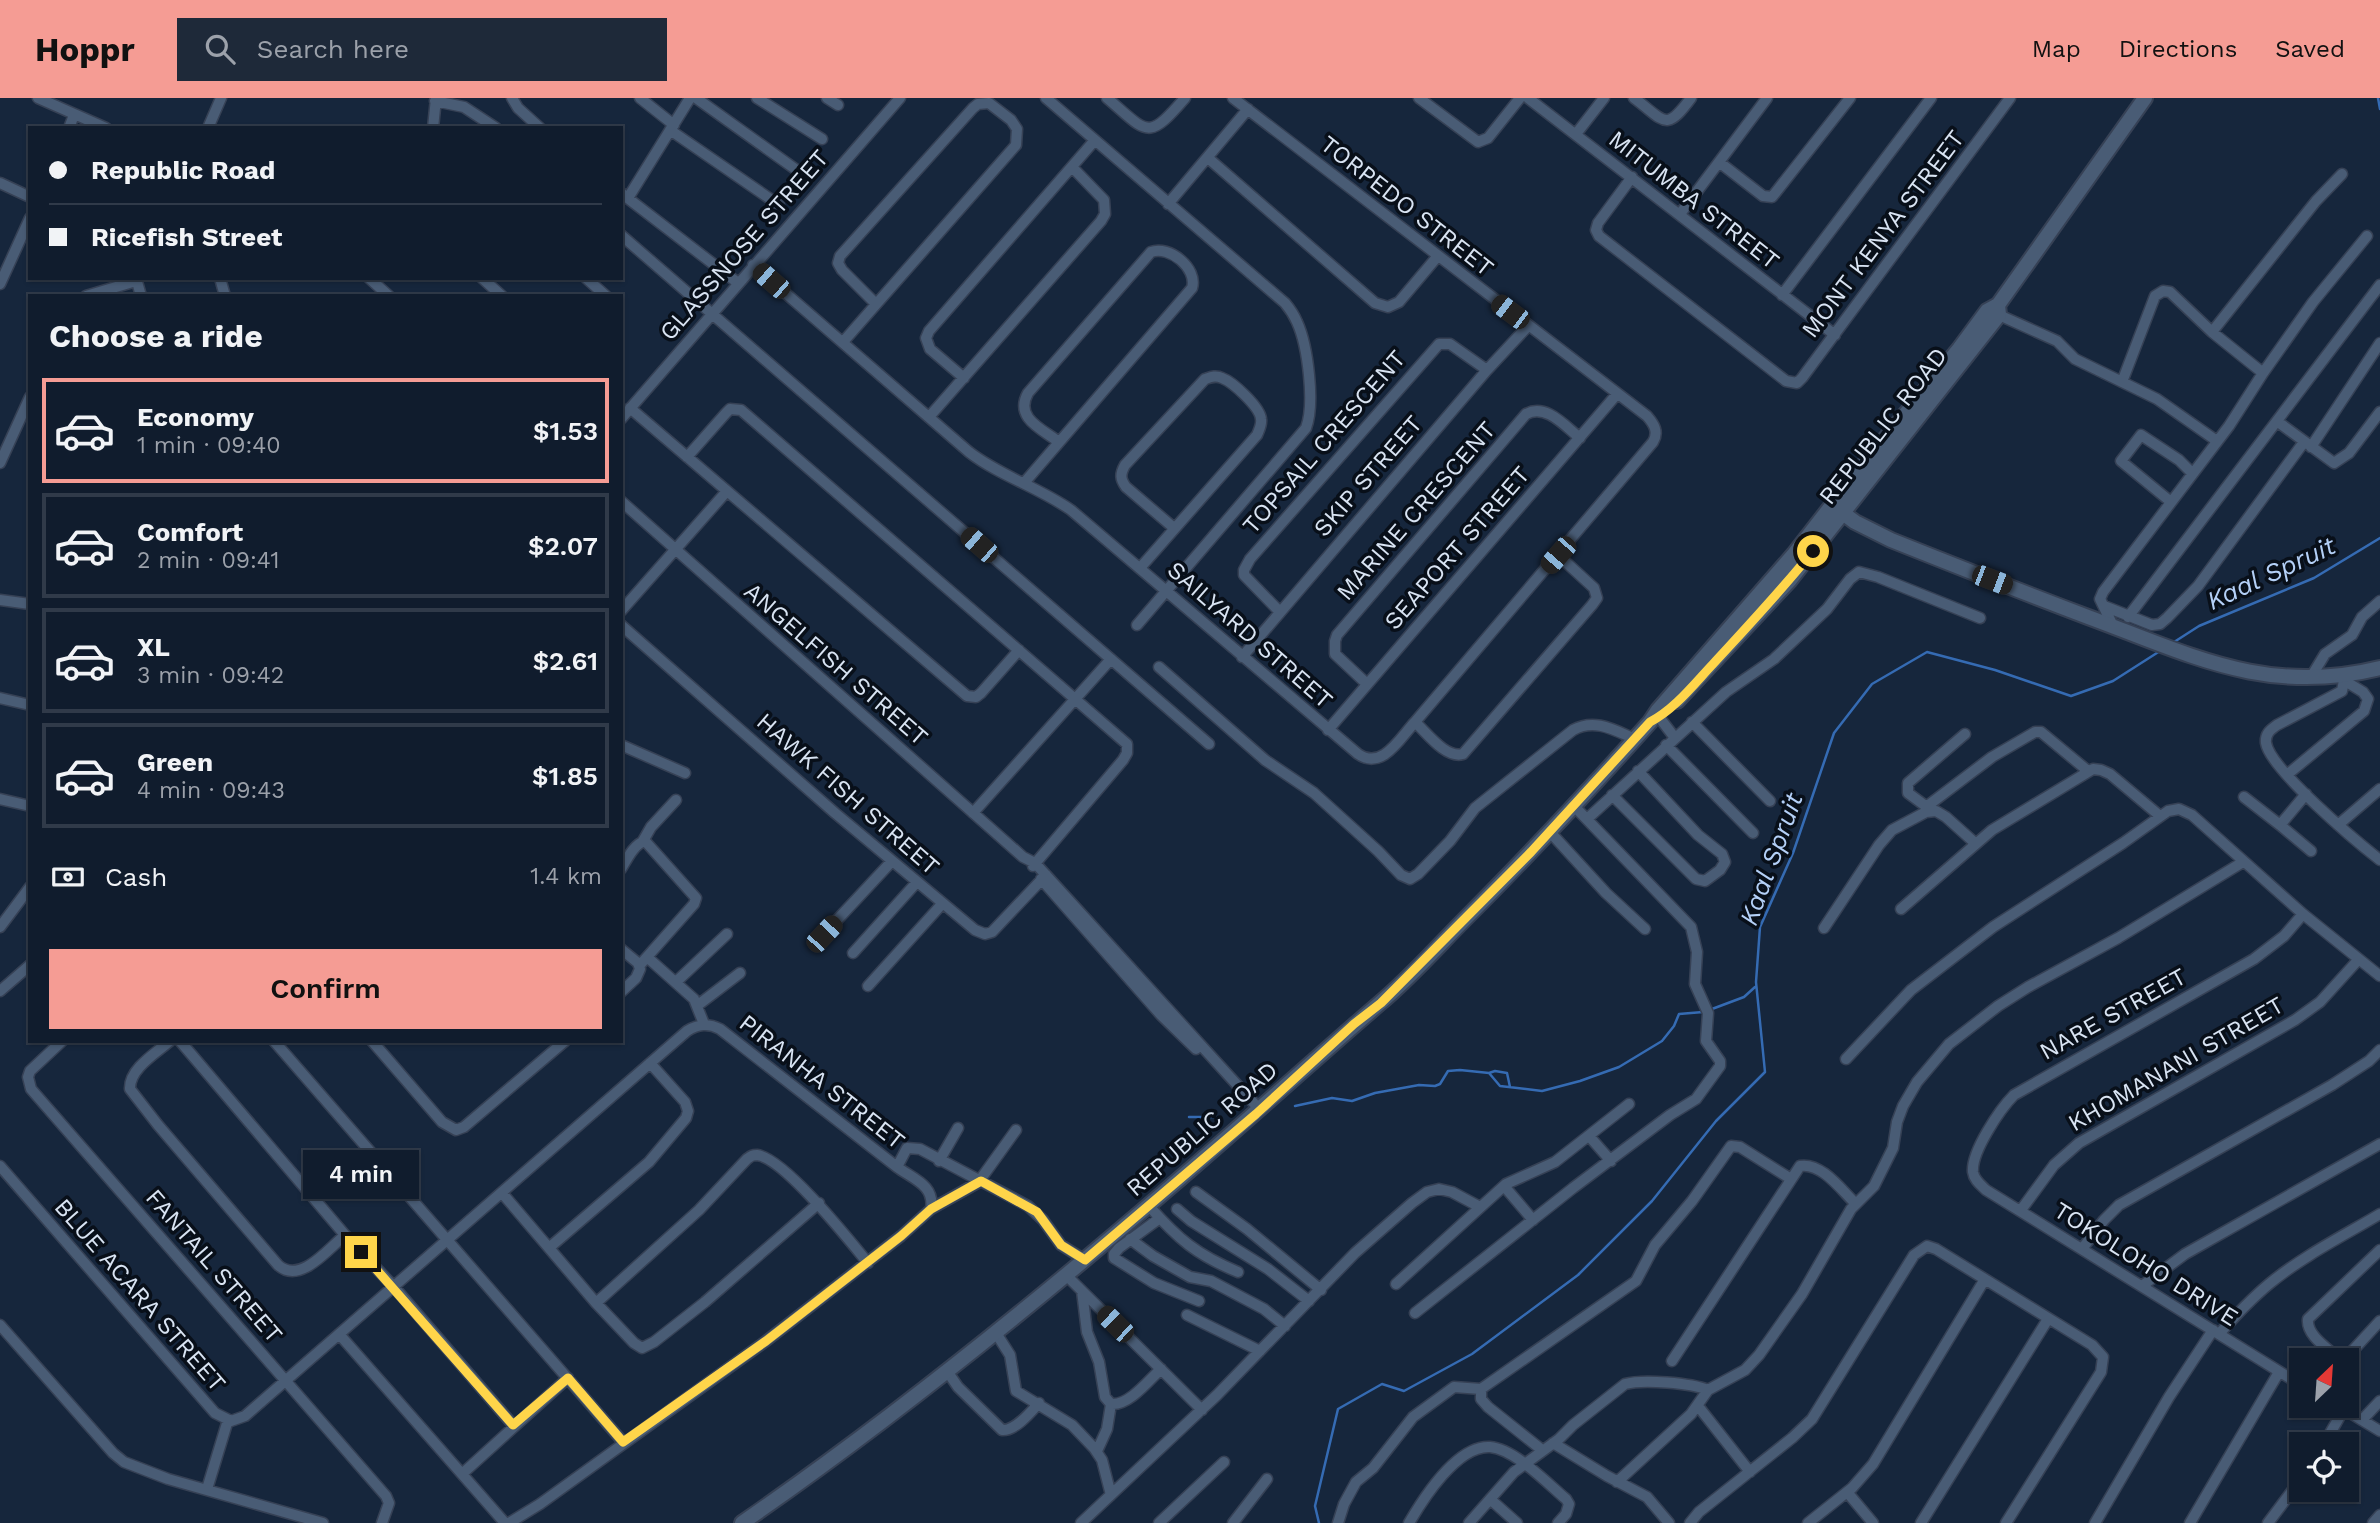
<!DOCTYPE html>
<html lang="en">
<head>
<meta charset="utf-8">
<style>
	:root { --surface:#101c2d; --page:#1e2939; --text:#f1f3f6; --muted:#9ca1aa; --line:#303a49; --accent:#f59c94 }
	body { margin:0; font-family:"Work Sans",sans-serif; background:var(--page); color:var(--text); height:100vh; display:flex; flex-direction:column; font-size:26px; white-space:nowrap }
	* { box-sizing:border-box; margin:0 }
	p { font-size:23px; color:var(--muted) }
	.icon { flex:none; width:38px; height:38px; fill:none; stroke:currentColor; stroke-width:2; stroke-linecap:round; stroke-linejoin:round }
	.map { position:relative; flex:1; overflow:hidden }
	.details { position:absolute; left:28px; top:196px; width:595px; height:749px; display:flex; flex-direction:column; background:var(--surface); border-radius:0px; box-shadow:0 2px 5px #0004,0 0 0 2px var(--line) }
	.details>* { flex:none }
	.top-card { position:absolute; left:28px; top:28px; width:595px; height:154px; border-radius:0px; box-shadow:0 2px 5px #0004,0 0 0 2px var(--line); display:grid; align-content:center; height:154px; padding:0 21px; background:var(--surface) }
	.needle { width:46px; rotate:25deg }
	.tools { position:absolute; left:2289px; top:1250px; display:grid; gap:14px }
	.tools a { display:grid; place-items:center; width:70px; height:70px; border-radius:0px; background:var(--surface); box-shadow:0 2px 5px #0004,0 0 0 2px var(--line); font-size:35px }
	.end { position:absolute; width:32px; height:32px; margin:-16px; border:9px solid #ffd54a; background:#111; box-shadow:0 0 0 4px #111 }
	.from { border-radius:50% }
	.bubble { position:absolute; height:49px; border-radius:0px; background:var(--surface); box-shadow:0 2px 5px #0004,0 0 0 2px var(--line); font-size:23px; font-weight:600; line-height:49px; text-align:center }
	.car { position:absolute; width:21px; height:42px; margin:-21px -10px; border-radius:9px; box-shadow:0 0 5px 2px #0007; background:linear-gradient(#222 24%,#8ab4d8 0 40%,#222 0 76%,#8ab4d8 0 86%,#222 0) }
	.top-card b { display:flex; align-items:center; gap:24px; height:66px; font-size:26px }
	.top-card b+b { border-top:2px solid var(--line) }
	.top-card i { width:18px; height:18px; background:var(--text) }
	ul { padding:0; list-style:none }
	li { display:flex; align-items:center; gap:21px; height:105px; margin:0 14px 10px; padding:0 7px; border:4px solid var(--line); border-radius:0px }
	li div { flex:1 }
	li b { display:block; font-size:26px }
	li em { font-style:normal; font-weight:600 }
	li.active { border-color:var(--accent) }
	li>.icon { width:63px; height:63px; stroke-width:1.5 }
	h2 { padding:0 21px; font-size:32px; line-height:84px }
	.pay { display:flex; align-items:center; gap:18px; height:77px; padding:0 21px; font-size:26px }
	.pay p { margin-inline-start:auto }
	.cta { display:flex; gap:14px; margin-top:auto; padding:14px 21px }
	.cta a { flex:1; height:80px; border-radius:0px; background:var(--accent); color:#111; font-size:28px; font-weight:600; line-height:80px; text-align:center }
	header { display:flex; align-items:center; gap:42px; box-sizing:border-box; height:98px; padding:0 35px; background:var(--accent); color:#111 }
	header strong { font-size:33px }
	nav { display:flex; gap:38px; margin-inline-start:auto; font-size:24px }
	.search { width:490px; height:63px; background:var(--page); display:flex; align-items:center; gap:18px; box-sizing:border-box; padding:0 24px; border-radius:0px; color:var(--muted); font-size:26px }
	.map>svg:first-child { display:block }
</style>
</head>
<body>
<header>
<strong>Hoppr</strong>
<div class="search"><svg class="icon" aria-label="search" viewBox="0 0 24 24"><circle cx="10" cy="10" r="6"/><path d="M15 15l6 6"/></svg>Search here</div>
<nav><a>Map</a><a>Directions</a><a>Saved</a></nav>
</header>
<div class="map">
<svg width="2380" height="1425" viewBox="0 0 2380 1425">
	<rect width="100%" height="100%" fill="#16263c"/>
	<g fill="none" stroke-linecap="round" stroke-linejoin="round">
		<!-- stream -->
		<path stroke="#356bb3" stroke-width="2.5" d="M2378 0 2380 11
			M2171 546 2199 528 2314 480 2380 440
			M1712 911 1744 899 1755 889
			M1489 975 1495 973 1507 975 1510 989
			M1295 1008 1332 1000 1352 1003 1375 995 1419 987 1435 988 1440 986 1448 973 1460 972 1489 975 1500 988 1542 993 1580 983 1619 969 1662 943 1674 928 1679 916 1703 914
			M1189 1019H1216
			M1319 1425 1315 1408 1338 1311 1382 1286 1404 1293 1472 1256 1578 1177 1652 1103 1716 1023 1765 974 1756 884 1760 829 1793 755 1834 635 1872 586 1927 554 1995 572 2071 598 2113 583 2160 553"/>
		<defs>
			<path id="street" d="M38 0 106 30
				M512 0 518 10 540 30
				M640 0 674 27
				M696 0 798 73
				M757 0 822 41
				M827 0 838 7
				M1046 0 1285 205C1290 211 1294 217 1297 224 1308 248 1315 306 1306 330L1137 527
				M1107 0C1148 35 1147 44 1185 0
				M1419 0 1478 44 1488 40 1520 0
				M1528 0 1835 237
				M1634 0C1665 23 1665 35 1691 0
				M435 3 464 9 496 30
				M69 30 74 17
				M208 30 221 0
				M433 30 436 0
				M670 32 779 107
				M1576 36 1604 0
				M1208 60 1375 205 1388 209 1399 204 1437 159
				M1719 64 1763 98 1772 99 1850 0
				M1632 79 1598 125 1596 132 1599 138 1786 283 1797 285 1802 280 2010 0
				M0 85 30 99
				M621 95 738 185
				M628 100 690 0
				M1168 106 1248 11
				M1680 116 1767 0
				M621 137 1209 646
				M753 167 969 354C1000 378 1038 389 1071 412L1358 656C1382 673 1400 640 1415 624L1653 344C1659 334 1654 326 1647 318L1233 0
				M136 180 141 198
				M220 180 225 198
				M369 180 389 198
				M482 180 502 198
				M586 180 606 198
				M0 186 30 120
				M1782 197 1931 0
				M86 198 136 183
				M1999 217 2057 243 2075 261 2157 301 2217 343
				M2212 234 2263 275
				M843 244 1016 47 1017 31 1011 22 989 5 978 6 973 10 840 158 838 165 842 172 876 206
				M964 280 930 251 926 240 929 233 1095 42
				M2122 284 2155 198 2163 193 2170 194 2212 234 2316 103 2342 76
				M630 310 967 598 976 599 981 595 1019 552
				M929 319 1101 123 1105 116 1104 102 1072 69
				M621 321 900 0
				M2278 324 2334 365 2349 355 2380 314
				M2311 349 2380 245
				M687 359 726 315 730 311 741 312 1127 646V655L1123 662 1033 768
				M0 365 30 299
				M1024 385 1192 190C1198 170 1169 147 1151 154L1028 295C1014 320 1042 331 1059 344
				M621 403 1023 759 1035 765 1260 1012
				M2171 404 2121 363 2141 337 2179 362 2192 375
				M1140 470 1257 337C1259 332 1262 327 1261 321 1260 309 1233 284 1222 280 1216 277 1211 279 1205 281L1125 367C1120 376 1120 381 1126 389L1174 430
				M0 502 30 506
				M2104 508 2152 527 2160 526 2167 520 2198 488 2304 344
				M621 513 727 393
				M1279 513 1244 477V472L1250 461 1439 246H1450L1487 272
				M2128 519 2380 187
				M621 527 835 715 975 832 985 836 992 834 1046 777
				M2113 528 2100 501 2103 494 2229 328 2263 275 2313 204 2367 138
				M1242 559 1487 272 1528 228
				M1159 569 1265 662 1314 695 1378 753 1401 777 1410 781 1418 776 1450 743 1475 710 1573 632C1595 620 1614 632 1635 641
				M2345 577 2342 593 2277 627C2270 632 2265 636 2266 645 2270 671 2357 744 2380 762
				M2311 579 2325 556 2352 537 2362 519 2380 503
				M1367 586 1335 556V543L1337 537 1526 316C1546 305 1565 328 1580 340
				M0 600 30 607
				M1659 619 1675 640
				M1415 624C1427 635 1446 661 1463 656L1592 507 1597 500 1594 490 1558 457
				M1692 624 1770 703
				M1328 632 1617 296
				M621 647 685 675
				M1666 647 1753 735
				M2288 676 2364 613 2368 601 2363 594 2345 583
				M1612 697 1696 781 1705 783 1720 772 1725 764 1722 756 1698 737 1638 673
				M2244 699 2280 727 2306 696
				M0 701 30 708
				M1926 709 1992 659 2035 634H2041L2088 673
				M1931 712 1908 695V685L1965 636
				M973 715 1111 561
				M1587 721 1726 594 1774 561 1827 511 1850 481 1859 474 1878 479 1980 520
				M2280 727 2311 753
				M2338 727 2380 691
				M1550 734 1606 795 1645 831
				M643 743 651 729 676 702
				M621 771C627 761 634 746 645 743L696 800 694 806 639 868
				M1041 781 1161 917 1196 951
				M1901 811 1992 732 2093 671 2101 672 2110 676 2160 718
				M0 829 30 789
				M1824 830 1879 747 1892 732 1926 714 1936 713 1946 719 1975 745
				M824 836 892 763
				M621 851 638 865 640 871 636 880 621 894
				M853 855 917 784
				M647 859 694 901 704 926
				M676 884 727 836
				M868 888 942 806
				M0 893 30 867
				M698 907 740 875
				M62 943 30 973 28 979 31 991 386 1398 389 1405 382 1425
				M170 943C156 955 129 971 130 991L158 1027 278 1167C300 1187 328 1151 345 1137
				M180 943 345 1137 394 1189 513 1327
				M274 943 623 1344
				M372 943 442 1024 456 1032 464 1029 565 943
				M1846 961 1911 892 1993 829 2123 745 2168 713 2179 711 2192 717 2303 816 2380 878
				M1589 1038 1611 1063
				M939 1063 958 1030
				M0 1068 215 1315 231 1323 245 1318 687 933C698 926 708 925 720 931L897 1069C913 1081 935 1087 931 1111
				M897 1069 907 1050 920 1051 1028 1108 1043 1122 1061 1147 1085 1162
				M980 1082 1016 1032
				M1504 1088 1533 1122
				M1196 1094 1247 1131 1321 1192
				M502 1095 596 1205 634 1245 642 1250 654 1244 705 1204 819 1105
				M1149 1108C1178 1141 1197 1157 1238 1174
				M1177 1111 1191 1123 1268 1171 1309 1203
				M2021 1112 2054 1067 2079 1045 2295 922 2320 904 2359 861
				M1160 1120 1119 1150 1114 1156V1160L1154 1185 1199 1203
				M1130 1141 1153 1158 1190 1179 1211 1183 1264 1211 1285 1228
				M550 1149 649 1064 686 1020 688 1013 685 1004 650 965
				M2082 1151 2104 1122 2119 1107 2332 987 2369 963 2380 952
				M1067 1178 1202 1312
				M1396 1186 1506 1086 1555 1064 1629 1006
				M2142 1188 2185 1156 2380 1046
				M1082 1193 1087 1234 1099 1264 1105 1299 1111 1306 1107 1331 1097 1353
				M596 1205 699 1112 747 1061C751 1058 752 1057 757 1057 784 1060 850 1143 868 1165
				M1415 1215 1573 1090 1670 1017 1696 1001 1720 968V963L1706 943 1708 915 1695 886 1697 854 1691 829 1574 708
				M1187 1217 1260 1253
				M0 1227 113 1355 124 1364 168 1381 323 1425
				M996 1235 1010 1257 1016 1293 1072 1327 1094 1350 1102 1362 1111 1397
				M339 1236 505 1425
				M2219 1236C2235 1218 2251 1201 2269 1186 2303 1158 2343 1138 2380 1116
				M2340 1262C2329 1251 2306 1238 2308 1221L2380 1152
				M2344 1262 2380 1223
				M1672 1263 1800 1068C1822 1064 1842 1093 1856 1106
				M947 1273 958 1289 1002 1332C1015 1333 1030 1315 1039 1305
				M2301 1287 1986 1092C1981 1087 1974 1082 1973 1074 1971 1054 2000 1011 2014 997L2254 861 2284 838 2303 816
				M1481 1291V1301L1488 1309 1542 1352
				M1111 1306C1129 1308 1149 1282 1161 1271
				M2337 1307 2380 1333
				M1698 1308 1750 1374
				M2362 1322 2380 1303
				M1553 1345 1607 1378 1647 1399 1669 1425
				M2324 1346 2344 1311
				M462 1376 568 1280
				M1617 1384 1691 1316 1708 1292 1745 1272 1759 1257 1802 1196 1851 1111 1874 1088 1893 1050 1897 1024 1903 1008 1917 984 1949 946 1998 908 2028 889 2118 840 2243 764
				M207 1391 228 1322
				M1847 1394 1873 1425
				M1490 1401 1517 1425
				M509 1425 540 1406 766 1243 901 1138 931 1111 981 1083
				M1081 1425 1217 1297 1355 1155 1412 1105 1427 1094 1439 1091 1452 1094 1480 1109
				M1159 1425 1224 1364
				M1233 1425 1267 1381
				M1338 1425 1344 1406 1356 1384 1373 1370 1413 1319 1454 1289 1481 1291 1636 1183 1655 1147 1692 1103 1731 1048 1740 1049 1791 1081
				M1409 1425C1423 1401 1457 1347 1490 1349 1515 1351 1547 1385 1566 1401L1569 1406 1566 1416 1558 1425
				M1469 1425 1514 1374 1559 1341 1573 1327 1625 1286C1643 1281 1691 1285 1708 1292
				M1690 1425 1699 1414 1792 1340 1812 1321 1914 1157 1927 1148 1936 1151 2092 1247 2103 1259 2101 1274 2006 1425
				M1808 1425 1852 1390 1873 1366 1985 1181
				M1921 1425 2048 1221
				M2095 1425 2169 1299 2213 1232
				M2190 1425 2279 1274
				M2268 1425 2301 1381
				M2373 1425 2380 1417"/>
			<path id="secondary" d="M1832 407 1855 424 1891 442C1956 468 2022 494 2088 519 2191 557 2267 598 2380 570
				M1677 603 1790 482 1999 217 1998 207
				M742 1425C891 1322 1032 1208 1169 1090 1240 1029 1309 966 1380 905 1411 879 1438 848 1467 819 1530 756 1591 690 1650 624L1658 612 1794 456 1857 375 1959 251 1987 213 1998 207 2145 0"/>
		</defs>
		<!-- street casing -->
		<use href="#street" stroke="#364155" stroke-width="13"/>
		<!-- secondary casing -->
		<use href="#secondary" stroke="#364155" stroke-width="18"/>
		<!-- street -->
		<use href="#street" stroke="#495c75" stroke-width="10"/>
		<!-- secondary -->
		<use href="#secondary" stroke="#495c75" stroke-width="14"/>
	</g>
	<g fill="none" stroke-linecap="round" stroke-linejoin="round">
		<!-- route -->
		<path stroke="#ffd54a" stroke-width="9" d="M361 1154 513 1327 568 1280 623 1344 766 1243 901 1138 931 1111 981 1083 1037 1114 1061 1147 1085 1162 1256 1016 1354 926 1381 905 1531 754 1650 624C1675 611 1694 586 1713 566 1747 529 1782 492 1813 453"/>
	</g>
	<g text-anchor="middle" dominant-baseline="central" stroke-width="7" stroke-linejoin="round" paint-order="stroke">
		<!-- street labels -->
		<g font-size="24" fill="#d9e4f3" stroke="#080f19">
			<text transform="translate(1694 102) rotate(38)">MITUMBA STREET</text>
			<text transform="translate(1407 108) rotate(38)">TORPEDO STREET</text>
			<text transform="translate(1883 136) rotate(-53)">MONT KENYA STREET</text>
			<text transform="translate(744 147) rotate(-49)">GLASSNOSE STREET</text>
			<text transform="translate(1883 328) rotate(-52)">REPUBLIC ROAD</text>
			<text transform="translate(1324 344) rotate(-49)">TOPSAIL CRESCENT</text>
			<text transform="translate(1368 378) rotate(-49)">SKIP STREET</text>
			<text transform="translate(1416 413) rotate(-49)">MARINE CRESCENT</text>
			<text transform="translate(1457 450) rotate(-49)">SEAPORT STREET</text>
			<text transform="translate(1250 537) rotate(41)">SAILYARD STREET</text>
			<text transform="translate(836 566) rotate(41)">ANGELFISH STREET</text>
			<text transform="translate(848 696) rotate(41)">HAWK FISH STREET</text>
			<text transform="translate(2113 916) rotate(-29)">NARE STREET</text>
			<text transform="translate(2176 966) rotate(-30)">KHOMANANI STREET</text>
			<text transform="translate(822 984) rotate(38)">PIRANHA STREET</text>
			<text transform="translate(1202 1031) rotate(-41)">REPUBLIC ROAD</text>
			<text transform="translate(2146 1166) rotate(32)">TOKOLOHO DRIVE</text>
			<text transform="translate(214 1168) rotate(49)">FANTAIL STREET</text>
			<text transform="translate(140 1197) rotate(49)">BLUE ACARA STREET</text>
		</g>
		<!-- water labels -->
		<g font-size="26" font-style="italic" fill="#b4d0f7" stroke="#080f19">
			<text transform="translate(2271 475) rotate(-25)">Kaal Spruit</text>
			<text transform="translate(1771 761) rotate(-70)">Kaal Spruit</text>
		</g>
	</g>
</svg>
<div class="tools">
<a><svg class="needle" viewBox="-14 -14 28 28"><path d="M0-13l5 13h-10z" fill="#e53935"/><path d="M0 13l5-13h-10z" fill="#9ca1aa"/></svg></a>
<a><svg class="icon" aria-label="locate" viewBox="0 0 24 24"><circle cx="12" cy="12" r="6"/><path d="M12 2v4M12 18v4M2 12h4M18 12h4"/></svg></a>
</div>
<i class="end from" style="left:1813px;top:453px"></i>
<i class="end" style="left:361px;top:1154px"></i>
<div class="bubble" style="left:303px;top:1052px;width:116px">4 min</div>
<i class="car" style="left:771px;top:183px;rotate:311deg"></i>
<i class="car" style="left:1510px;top:214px;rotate:307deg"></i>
<i class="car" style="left:979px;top:447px;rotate:311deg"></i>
<i class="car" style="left:1558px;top:457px;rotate:221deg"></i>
<i class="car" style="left:1992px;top:482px;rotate:111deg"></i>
<i class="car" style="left:824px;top:836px;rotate:43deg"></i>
<i class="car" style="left:1115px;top:1226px;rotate:314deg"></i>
<div class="top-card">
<b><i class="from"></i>Republic Road</b>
<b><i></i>Ricefish Street</b>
</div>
<section class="details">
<h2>Choose a ride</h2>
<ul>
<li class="active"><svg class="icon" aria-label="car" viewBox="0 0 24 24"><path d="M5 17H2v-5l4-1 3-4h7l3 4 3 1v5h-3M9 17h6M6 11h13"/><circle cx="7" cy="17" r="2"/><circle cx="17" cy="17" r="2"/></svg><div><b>Economy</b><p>1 min · 09:40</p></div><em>$1.53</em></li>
<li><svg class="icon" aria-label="car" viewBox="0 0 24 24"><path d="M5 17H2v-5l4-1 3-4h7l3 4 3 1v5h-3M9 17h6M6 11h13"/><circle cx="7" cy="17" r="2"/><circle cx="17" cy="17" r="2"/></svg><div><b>Comfort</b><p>2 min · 09:41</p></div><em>$2.07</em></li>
<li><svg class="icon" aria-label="car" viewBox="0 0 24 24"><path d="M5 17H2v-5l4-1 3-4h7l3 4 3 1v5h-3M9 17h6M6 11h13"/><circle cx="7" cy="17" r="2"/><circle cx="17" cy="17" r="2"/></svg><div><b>XL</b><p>3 min · 09:42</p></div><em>$2.61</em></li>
<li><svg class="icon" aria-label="car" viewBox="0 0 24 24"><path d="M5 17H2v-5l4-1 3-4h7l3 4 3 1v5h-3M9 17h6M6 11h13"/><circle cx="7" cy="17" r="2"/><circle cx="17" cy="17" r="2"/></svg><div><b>Green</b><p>4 min · 09:43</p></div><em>$1.85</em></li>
</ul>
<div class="pay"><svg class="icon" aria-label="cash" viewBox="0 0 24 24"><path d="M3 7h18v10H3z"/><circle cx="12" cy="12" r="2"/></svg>Cash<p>1.4 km</p></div>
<div class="cta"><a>Confirm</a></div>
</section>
</div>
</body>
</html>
